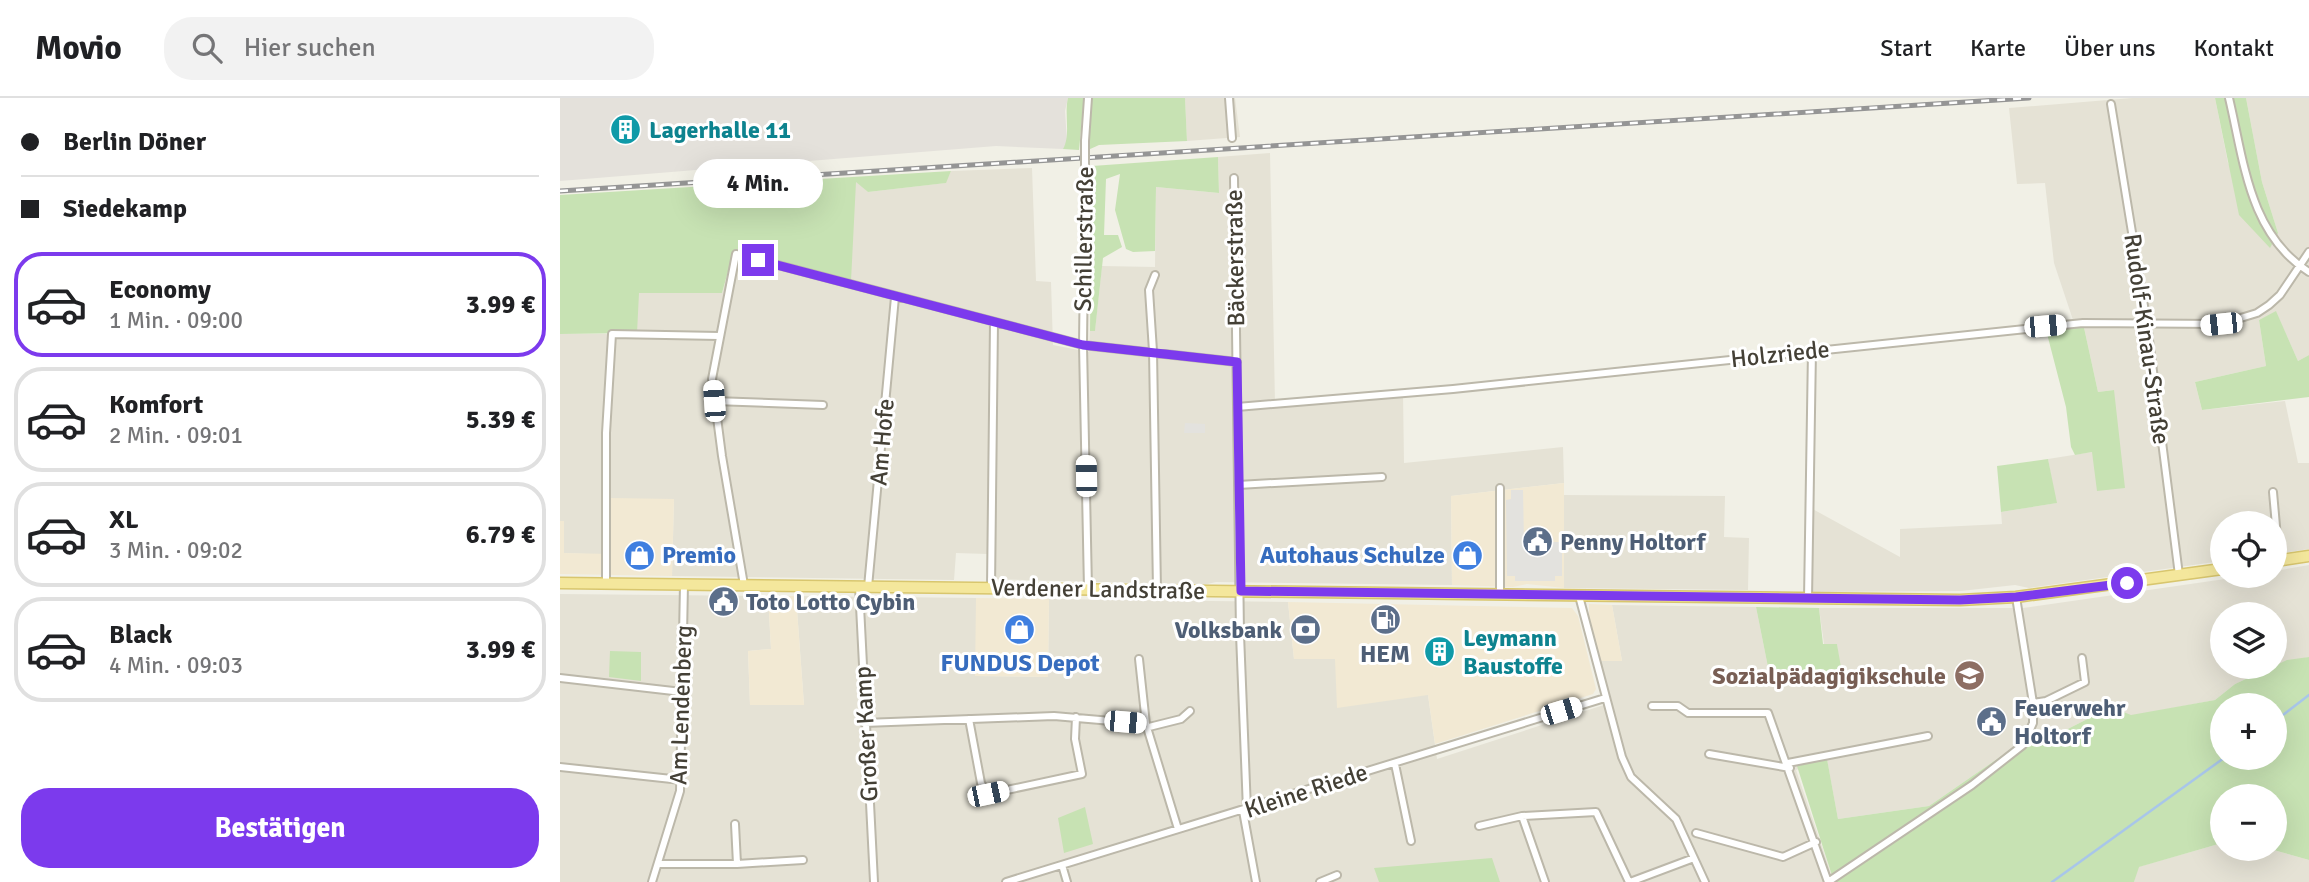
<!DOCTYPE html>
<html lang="de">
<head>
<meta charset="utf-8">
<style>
	:root { --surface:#fff; --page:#f2f2f2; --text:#202124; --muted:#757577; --line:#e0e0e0; --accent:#7c3aed }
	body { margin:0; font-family:Signika,sans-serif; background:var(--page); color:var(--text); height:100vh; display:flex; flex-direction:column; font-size:26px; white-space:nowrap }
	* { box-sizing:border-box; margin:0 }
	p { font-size:23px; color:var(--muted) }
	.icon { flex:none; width:38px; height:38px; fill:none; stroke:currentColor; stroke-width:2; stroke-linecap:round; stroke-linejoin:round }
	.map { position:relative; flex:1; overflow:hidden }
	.sheet { display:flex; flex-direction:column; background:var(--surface); width:560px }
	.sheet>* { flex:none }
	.hud { display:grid; align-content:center; height:154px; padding:0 21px; background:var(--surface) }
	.controls { position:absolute; left:1650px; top:413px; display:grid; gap:14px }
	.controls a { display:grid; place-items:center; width:77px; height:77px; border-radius:50%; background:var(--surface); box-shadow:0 7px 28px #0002; font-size:35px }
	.end { position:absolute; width:32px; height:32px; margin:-16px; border:9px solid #7c3aed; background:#fff; box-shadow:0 0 0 4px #fff }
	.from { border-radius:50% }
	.bubble { position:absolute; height:49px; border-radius:24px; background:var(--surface); box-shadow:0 7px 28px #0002; font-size:23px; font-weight:700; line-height:49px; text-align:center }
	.car { position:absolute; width:21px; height:42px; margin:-21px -10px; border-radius:9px; box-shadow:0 0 5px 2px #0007; background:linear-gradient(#fff 24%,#345 0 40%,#fff 0 76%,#345 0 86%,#fff 0) }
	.hud b { display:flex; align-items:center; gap:24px; height:66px; font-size:26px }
	.hud b+b { border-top:2px solid var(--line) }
	.hud i { width:18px; height:18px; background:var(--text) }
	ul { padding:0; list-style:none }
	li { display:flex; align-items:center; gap:21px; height:105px; margin:0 14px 10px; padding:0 7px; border:4px solid var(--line); border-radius:28px }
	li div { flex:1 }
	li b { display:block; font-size:26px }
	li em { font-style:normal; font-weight:700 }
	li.current { border-color:var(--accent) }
	li>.icon { width:63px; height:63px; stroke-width:1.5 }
	.action { display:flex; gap:14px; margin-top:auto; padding:14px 21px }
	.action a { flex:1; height:80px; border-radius:28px; background:var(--accent); color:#fff; font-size:28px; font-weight:700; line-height:80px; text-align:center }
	header { display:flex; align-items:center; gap:42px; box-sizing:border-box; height:98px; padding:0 35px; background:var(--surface); border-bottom:2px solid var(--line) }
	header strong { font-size:33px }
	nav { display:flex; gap:38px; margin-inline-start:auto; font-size:24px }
	.search { width:490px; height:63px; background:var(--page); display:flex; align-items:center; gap:18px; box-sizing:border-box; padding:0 24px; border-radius:28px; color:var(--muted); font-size:26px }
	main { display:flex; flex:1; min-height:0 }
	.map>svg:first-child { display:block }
</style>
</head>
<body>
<header>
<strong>Movio</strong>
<div class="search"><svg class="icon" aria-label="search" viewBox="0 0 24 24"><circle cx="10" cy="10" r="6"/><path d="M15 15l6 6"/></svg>Hier suchen</div>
<nav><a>Start</a><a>Karte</a><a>Über uns</a><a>Kontakt</a></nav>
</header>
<main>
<section class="sheet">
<div class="hud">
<b><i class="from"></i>Berlin Döner</b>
<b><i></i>Siedekamp</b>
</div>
<ul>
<li class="current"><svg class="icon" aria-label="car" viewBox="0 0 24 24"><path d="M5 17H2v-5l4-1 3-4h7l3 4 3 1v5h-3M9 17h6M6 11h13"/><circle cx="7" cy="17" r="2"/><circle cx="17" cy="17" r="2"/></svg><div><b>Economy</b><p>1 Min. · 09:00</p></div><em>3.99 €</em></li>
<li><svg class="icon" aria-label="car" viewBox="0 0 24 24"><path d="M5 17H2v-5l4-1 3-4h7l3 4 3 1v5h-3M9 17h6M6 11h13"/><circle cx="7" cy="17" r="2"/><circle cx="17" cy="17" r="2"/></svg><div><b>Komfort</b><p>2 Min. · 09:01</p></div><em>5.39 €</em></li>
<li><svg class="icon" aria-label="car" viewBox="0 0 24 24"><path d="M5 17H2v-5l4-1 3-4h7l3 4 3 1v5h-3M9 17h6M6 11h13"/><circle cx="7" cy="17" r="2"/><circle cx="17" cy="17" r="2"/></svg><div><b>XL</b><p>3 Min. · 09:02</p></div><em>6.79 €</em></li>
<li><svg class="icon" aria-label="car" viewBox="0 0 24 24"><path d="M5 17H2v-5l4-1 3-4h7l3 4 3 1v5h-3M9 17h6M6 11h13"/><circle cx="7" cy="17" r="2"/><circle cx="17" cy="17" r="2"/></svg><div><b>Black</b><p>4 Min. · 09:03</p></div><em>3.99 €</em></li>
</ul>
<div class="action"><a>Bestätigen</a></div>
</section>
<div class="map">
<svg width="1749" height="784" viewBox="0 0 1749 784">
	<rect width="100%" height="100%" fill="#f1f0e6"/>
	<!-- residential -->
	<path fill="#e5e2d5" d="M625 0H675L680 39 627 43Z
		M1572 0H1655L1668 65 1718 135 1702 84 1686 0H1749V257L1738 263 1716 214 1699 222 1706 268 1635 284 1642 312 1725 303 1738 365H1749V451L1715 456V425H1662V463L1469 490 1455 487 1401 493 1248 494 1249 409 1340 459V431L1442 426 1441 414 1496 405 1488 361 1532 354 1554 292 1538 294 1523 225H1514L1494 165 1485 85 1457 86 1449 10Z
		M710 55 715 305 843 295 844 365 1003 349 1004 385 891 398 892 487 656 484 643 487 427 481V456L396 455 394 482 112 478 114 401 50 457 4 455V424L0 423V236H52L79 195H162L174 152 296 83 308 94 385 85 391 73 472 70 476 183 491 184 493 247 529 254 530 233 535 232 542 168 595 169 596 89 659 95 658 59Z
		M1004 397 1165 398 1164 439 1189 440 1188 492 1004 490Z
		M1749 467V559L1715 568V516H1662V569H1713L1675 586 1655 602 1571 618 1551 609 1486 642 1462 640 1453 650 1369 708 1278 721 1267 662 1236 672 1274 784H0V496L208 498 211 551 188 553 190 607H244L236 498 416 500V578L488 579 489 501 728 504 734 561H775L868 597 877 661 1050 605 1041 563H1062L1052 507 1196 509 1209 574 1281 575 1277 546H1264L1259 510H1463L1686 478H1715V473Z
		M1662 745V751H1710L1749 762V784H1574L1578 769Z"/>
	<!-- commercial -->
	<path fill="#f2e9d3" d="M1004 385V490L967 486 953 489 892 487 891 398Z
		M51 400 114 401 112 478 0 476V423H4V455L50 456Z
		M208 498H236L244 607H190L188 553 211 551Z
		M416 500 489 501 488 579 415 578Z
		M728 504 1012 510 1018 518 1036 591 1033 596 875 646 868 597 777 610 775 561H734Z
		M1029 506 1052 507 1062 563H1041L1029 518Z"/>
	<!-- industrial -->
	<path fill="#e4e1db" d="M0 0H508L505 13 507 44 503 51 436 48 0 83Z"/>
	<!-- green -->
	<path fill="#c7e2b3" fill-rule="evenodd" d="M508 0H524L519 52 503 51C511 37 504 16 508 0Z
		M532 0H625L627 43 539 47 528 52Z
		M1655 0H1686L1702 84 1718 135 1710 150 1679 117Z
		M658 59 659 95 596 89 595 153 573 154 566 151 555 112 560 76 546 81 544 137H558L562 149 543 160 535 233H530L532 68Z
		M391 73 386 85 308 94 296 84 291 183 174 152 162 195H79L77 235 0 236V97Z
		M1716 213 1738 263 1749 257V299L1642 312 1635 284 1706 268 1699 222Z
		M1523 225 1538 294 1554 292 1565 390 1537 393 1532 354 1515 357 1511 349 1506 309 1485 228Z
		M1488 361 1497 405 1441 414 1437 368Z
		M1196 509 1259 510 1263 546H1277L1282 575 1209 574Z
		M50 553 81 554V583L49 579Z
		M1749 559V762L1710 751H1715V698H1662V745L1579 769 1574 784H1274L1237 668 1267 661 1278 721 1369 708 1453 650 1462 640 1486 642 1551 609 1571 617 1655 602 1675 586 1727 562ZM1662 607H1715V660H1662Z
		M525 709 533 746 504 755 498 720Z
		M932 760 940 784H819L814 770Z"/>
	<!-- parking -->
	<path fill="#e3e2de" d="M625 325 645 326V335H624Z
		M951 392H963L964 444H1002V478H995V483H955V478H947L946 402 951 401Z"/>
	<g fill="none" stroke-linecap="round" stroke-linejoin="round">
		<!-- stream -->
		<path stroke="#a8c6e9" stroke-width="2.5" d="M1715 623 1749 597
			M1492 784 1664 660"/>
		<defs>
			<path id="street" d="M669 0 672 40
				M1669 0C1684 63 1689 136 1749 174
				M1551 6 1587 226 1619 477
				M525 43 528 0
				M674 80 680 536 687 712
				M525 82 523 247 528 491
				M595 177 589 192 593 253 597 492
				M154 303 263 307
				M677 309 893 291 1523 225 1661 226 1697 215 1709 207 1720 197 1749 154
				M678 387 822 379
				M940 390V497
				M1713 394 1719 462
				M46 485V335L52 236 159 238
				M184 487 162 358 152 281 176 156 523 247 677 264
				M299 488 314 784
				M308 489 335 199
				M431 490 434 224
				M1019 498 1062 659 1071 679 1116 721 1145 784
				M1248 501 1252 252
				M579 561 586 626
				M0 580 122 594
				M1473 605 1486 603 1525 584 1522 560
				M1092 608H1118L1128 615H1208L1268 784
				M409 621 421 685 428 696 522 676 515 641 516 619
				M304 625 494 618 586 626 618 731
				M589 629 621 621 630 613
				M1149 656 1230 670
				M1228 665 1368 638
				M835 666 851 743
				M0 669 121 682
				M683 713 696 784
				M962 718 985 784
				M919 728 962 718 1036 714 1069 784
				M1136 735 1223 759 1256 744
				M98 766H177L175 726
				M177 766 243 762
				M502 767 507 784
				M92 784 120 693 124 486
				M446 784 1045 600
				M760 784 777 777
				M1070 784 1134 760
				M1268 784 1412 687 1463 647 1473 625V605L1456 499"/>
			<path id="primary" d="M1715 463 1749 458
				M0 485 1400 502 1456 499 1662 471"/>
		</defs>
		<!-- street casing -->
		<use href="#street" stroke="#bcb8aa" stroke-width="10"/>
		<!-- primary casing -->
		<use href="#primary" stroke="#d8c66e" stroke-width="13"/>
		<!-- street -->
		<use href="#street" stroke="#fff" stroke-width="6"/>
		<!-- primary -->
		<use href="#primary" stroke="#f4e79c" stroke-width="10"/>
		<defs>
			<path id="rail" d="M0 93 1469 0"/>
		</defs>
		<!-- rail casing -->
		<use href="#rail" stroke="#959595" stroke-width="5"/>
		<!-- rail -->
		<use href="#rail" stroke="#fff" stroke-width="2.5" stroke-dasharray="8" stroke-linecap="butt"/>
		<defs>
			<path id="street-bridge" d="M525 82V43"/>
		</defs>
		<!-- street-bridge casing -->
		<use href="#street-bridge" stroke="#bcb8aa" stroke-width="10" stroke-linecap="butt"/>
		<!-- street-bridge -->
		<use href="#street-bridge" stroke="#fff" stroke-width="6"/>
	</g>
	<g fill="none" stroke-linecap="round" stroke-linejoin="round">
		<!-- route -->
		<path stroke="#7c3aed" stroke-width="9" d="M198 162 523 247 677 264 681 493 1400 502 1456 499 1567 485"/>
	</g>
	<!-- icons -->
	<defs>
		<symbol id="building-disc" viewBox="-11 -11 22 22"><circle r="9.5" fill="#0f9aa8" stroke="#fff"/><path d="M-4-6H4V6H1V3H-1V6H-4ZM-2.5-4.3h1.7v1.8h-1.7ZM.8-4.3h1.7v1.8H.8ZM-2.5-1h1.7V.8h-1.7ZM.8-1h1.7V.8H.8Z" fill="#fff"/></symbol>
		<symbol id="civic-disc" viewBox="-11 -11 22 22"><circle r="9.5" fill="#5c6f8a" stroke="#fff"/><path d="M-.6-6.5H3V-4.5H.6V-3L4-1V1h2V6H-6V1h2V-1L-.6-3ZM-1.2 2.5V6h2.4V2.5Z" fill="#fff"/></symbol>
		<symbol id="shop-disc" viewBox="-11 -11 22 22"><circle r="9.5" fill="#3f7fe0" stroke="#fff"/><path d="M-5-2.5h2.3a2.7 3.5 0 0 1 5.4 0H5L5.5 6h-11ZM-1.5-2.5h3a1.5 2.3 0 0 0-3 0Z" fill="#fff"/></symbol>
		<symbol id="fuel-disc" viewBox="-11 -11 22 22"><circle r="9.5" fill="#5c6f8a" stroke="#fff"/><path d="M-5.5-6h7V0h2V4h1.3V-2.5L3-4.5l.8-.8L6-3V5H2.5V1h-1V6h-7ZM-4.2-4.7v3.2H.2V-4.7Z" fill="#fff"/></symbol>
		<symbol id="bank-disc" viewBox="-11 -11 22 22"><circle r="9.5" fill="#5c6f8a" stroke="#fff"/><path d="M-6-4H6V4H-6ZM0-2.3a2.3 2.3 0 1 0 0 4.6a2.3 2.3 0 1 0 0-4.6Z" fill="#fff"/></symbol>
		<symbol id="school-disc" viewBox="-11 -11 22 22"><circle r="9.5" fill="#8d6e63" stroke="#fff"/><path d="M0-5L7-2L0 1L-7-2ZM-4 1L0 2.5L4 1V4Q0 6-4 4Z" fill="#fff"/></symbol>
	</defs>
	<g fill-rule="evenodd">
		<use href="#building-disc" x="48" y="14" width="35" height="35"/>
		<use href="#civic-disc" x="960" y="426" width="35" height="35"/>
		<use href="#shop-disc" x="62" y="440" width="35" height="35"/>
		<use href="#shop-disc" x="890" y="440" width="35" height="35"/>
		<use href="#civic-disc" x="146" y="486" width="35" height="35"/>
		<use href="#fuel-disc" x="808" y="504" width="35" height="35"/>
		<use href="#shop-disc" x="442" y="514" width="35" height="35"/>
		<use href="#bank-disc" x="728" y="514" width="35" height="35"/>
		<use href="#building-disc" x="862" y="536" width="35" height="35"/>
		<use href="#school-disc" x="1392" y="560" width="35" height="35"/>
		<use href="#civic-disc" x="1414" y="606" width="35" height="35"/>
	</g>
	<g text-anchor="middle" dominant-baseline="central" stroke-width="6" stroke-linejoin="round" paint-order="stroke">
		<!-- culture labels -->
		<g font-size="24" font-weight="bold" fill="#0d838f" stroke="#fff" text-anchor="start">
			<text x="89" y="32">Lagerhalle 11</text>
			<text x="903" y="540">Leymann<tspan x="903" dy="28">Baustoffe</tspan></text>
		</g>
		<!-- street labels -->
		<g font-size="24" fill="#444036" stroke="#fff">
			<text transform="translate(524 141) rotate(-89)">Schillerstraße</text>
			<text transform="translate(675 160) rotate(-91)">Bäckerstraße</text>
			<text transform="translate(1587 241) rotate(82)">Rudolf-Kinau-Straße</text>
			<text transform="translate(1220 256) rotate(-6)">Holzriede</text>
			<text transform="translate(322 344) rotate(-85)">Am Hofe</text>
			<text transform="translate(538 491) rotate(1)">Verdener Landstraße</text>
			<text transform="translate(121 607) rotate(-88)">Am Lendenberg</text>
			<text transform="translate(306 636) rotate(-93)">Großer Kamp</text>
			<text transform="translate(746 693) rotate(-18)">Kleine Riede</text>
		</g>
		<!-- service labels -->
		<g font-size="24" font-weight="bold" fill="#4e5e75" stroke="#fff" text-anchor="start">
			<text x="1000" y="444">Penny Holtorf</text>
			<text x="186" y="504">Toto Lotto Cybin</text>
			<text x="722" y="532" text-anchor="end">Volksbank</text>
			<text x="825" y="556" text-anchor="middle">HEM</text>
			<text x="1454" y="610">Feuerwehr<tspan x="1454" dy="28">Holtorf</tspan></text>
		</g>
		<!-- shop labels -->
		<g font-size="24" font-weight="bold" fill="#366cbe" stroke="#fff" text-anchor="start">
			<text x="102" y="457">Premio</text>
			<text x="885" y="457" text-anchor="end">Autohaus Schulze</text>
			<text x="460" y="565" text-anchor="middle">FUNDUS Depot</text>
		</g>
		<!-- education labels -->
		<g font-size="24" font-weight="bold" fill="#785e54" stroke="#fff" text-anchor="end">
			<text x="1386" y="578">Sozialpädagigikschule</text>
		</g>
	</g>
</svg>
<div class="controls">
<a><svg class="icon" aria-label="locate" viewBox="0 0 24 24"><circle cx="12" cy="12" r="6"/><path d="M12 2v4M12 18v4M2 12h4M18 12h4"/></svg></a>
<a><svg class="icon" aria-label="layers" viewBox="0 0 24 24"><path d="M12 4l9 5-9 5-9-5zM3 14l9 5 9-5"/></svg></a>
<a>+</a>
<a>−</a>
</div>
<i class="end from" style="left:1567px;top:485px"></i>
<i class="end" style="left:198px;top:162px"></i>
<div class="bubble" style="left:133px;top:61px;width:130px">4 Min.</div>
<i class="car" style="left:1661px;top:226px;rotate:264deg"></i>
<i class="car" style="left:1485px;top:228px;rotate:85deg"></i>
<i class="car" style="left:154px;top:303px;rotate:356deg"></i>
<i class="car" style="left:526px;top:378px;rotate:359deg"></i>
<i class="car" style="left:1001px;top:613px;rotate:73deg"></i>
<i class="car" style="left:565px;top:624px;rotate:95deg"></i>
<i class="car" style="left:428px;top:696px;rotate:78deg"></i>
</div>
</main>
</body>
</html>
